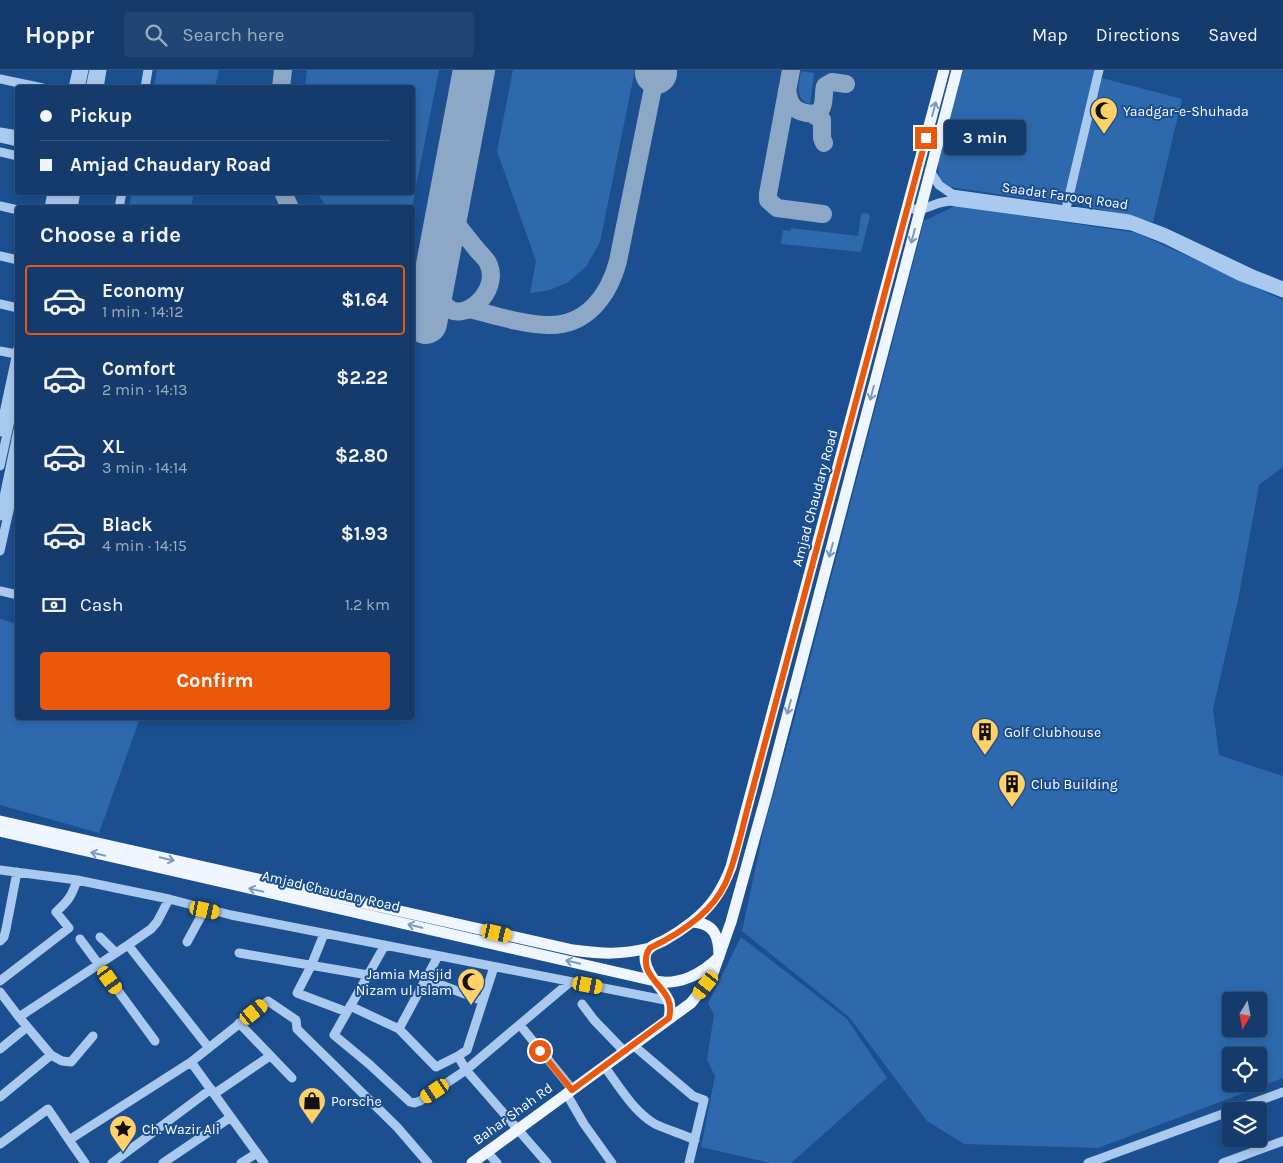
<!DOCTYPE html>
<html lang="en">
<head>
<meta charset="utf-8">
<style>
	:root { --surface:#143b6b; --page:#214673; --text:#f1f3f6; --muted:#9dadc1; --line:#33557e; --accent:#ea580c }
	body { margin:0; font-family:Karla,sans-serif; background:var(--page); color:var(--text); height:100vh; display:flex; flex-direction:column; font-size:19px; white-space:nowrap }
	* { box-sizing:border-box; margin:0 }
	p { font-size:16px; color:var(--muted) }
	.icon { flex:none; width:28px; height:28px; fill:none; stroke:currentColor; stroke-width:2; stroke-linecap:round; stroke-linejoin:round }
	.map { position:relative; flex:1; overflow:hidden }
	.sheet { position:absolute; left:15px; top:135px; width:400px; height:515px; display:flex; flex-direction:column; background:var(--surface); border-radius:5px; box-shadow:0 2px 8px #0003,0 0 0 1px var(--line) }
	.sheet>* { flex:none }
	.banner { position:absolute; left:15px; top:15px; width:400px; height:110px; border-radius:5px; box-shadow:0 2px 8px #0003,0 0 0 1px var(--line); display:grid; align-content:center; height:110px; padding:0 25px; background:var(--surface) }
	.needle { width:32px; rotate:190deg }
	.tools { position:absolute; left:1222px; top:922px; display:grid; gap:10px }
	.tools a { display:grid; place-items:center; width:45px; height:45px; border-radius:5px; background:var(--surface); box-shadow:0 2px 8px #0003,0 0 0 1px var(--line); font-size:25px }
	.end { position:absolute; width:22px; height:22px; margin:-11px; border:6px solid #ea580c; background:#fff; box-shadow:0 0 0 2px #fff }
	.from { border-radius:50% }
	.bubble { position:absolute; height:35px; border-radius:5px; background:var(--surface); box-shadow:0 2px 8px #0003,0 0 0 1px var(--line); font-size:16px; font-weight:700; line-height:35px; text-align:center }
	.car { position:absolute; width:15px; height:30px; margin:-15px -8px; border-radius:6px; box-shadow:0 0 4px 1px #0007; background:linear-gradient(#f5c518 24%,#345 0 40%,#f5c518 0 76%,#345 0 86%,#f5c518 0) }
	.banner b { display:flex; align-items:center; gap:18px; height:48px; font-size:19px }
	.banner b+b { border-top:1px solid var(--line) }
	.banner i { width:12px; height:12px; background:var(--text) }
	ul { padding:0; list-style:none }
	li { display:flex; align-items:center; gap:15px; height:70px; margin:0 10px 8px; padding:0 15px; border:2px solid transparent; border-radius:5px }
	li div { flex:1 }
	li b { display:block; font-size:19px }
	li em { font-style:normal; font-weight:700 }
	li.selected { border-color:var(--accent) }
	li>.icon { width:45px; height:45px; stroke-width:1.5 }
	h2 { padding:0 25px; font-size:22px; line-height:60px }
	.pay { display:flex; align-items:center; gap:12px; height:55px; padding:0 25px; font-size:19px }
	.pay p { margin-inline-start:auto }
	.action { display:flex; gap:10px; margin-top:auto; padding:10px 25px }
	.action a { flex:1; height:58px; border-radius:5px; background:var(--accent); color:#fff; font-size:20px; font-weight:700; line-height:58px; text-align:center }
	header { display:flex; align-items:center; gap:30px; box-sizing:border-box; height:70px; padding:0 25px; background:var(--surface); border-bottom:1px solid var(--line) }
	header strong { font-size:24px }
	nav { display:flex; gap:28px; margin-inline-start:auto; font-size:18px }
	.search { width:350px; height:45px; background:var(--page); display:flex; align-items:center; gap:12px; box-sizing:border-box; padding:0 18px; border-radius:5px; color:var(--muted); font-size:19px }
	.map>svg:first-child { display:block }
</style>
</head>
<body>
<header>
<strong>Hoppr</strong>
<div class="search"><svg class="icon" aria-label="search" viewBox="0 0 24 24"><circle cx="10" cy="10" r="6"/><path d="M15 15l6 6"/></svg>Search here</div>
<nav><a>Map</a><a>Directions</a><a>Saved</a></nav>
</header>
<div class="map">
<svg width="1283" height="1093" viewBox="0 0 1283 1093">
	<rect width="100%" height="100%" fill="#1b4f8f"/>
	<!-- green -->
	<path fill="#2e69ad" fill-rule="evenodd" d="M157 0H219L215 17H154Z
		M307 0H439L412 137H327L317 123 412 122V18L305 17Z
		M513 0H635L600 172 586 197 568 212 550 220 530 223 536 191 497 81Z
		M963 0H1095L1065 134 950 117 939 108 938 93Z
		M801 1 814 3 810 34C794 30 799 14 801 1Z
		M1102 8 1182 29 1153 152 1072 133Z
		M132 123V122L194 123 191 137H129Z
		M955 136 1137 163 1283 230V397L1259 415 1238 530 1213 639 1219 685 1283 706V1008L1098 1078 964 1074 927 1051 849 947 742 861 764 758 793 654 924 151ZM1231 931H1259V959H1231ZM1231 986H1259V1014H1231Z
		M865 143 869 144 870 146 861 182 781 174 783 160 791 161V158L858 166 861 144Z
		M0 549 17 554 18 648H140L99 763 0 735Z
		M741 867 847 949 887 1008 791 1093H770L701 1077 715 1006 707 990 714 945 708 933Z"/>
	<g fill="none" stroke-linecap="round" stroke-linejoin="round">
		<!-- taxiway -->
		<path stroke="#8da7c7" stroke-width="18" d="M791 0 768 124V130L777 138 823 144
			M281 18 283 0
			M787 20C788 25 789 31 792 35 797 42 815 48 821 39 825 33 823 23 825 16L832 12 846 14
			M812 44 822 50V68L824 73
			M283 122 290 138
			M436 202C437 213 437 226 445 235 461 256 502 222 488 193 486 189 482 185 478 181 470 171 462 161 454 151L449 144 448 135
			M412 220 436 202
			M469 239C494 245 521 254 548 255 587 256 609 225 618 191L656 3"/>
		<!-- runway -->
		<path stroke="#8da7c7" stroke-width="42" d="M656 3V0
			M426 253 474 0"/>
		<!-- minor -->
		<path stroke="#a9c9ee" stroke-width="9" d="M0 9 43 18
			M73 18 77 0
			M80 18 84 0
			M90 18 94 0
			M99 18 102 0
			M145 18 148 0
			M0 62 18 65
			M0 68 18 72
			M0 82 18 86
			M930 101 939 115 952 124 1129 149 1166 163 1255 205 1283 216
			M0 136 18 140
			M49 138 52 122
			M55 138 58 122
			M64 138 67 122
			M73 138 76 122
			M119 138 122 122
			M908 138 920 140 939 133 949 131 1132 156 1165 169 1239 206 1283 223
			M1065 143 1099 0
			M0 186 18 190
			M0 234 18 238
			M0 281 16 284
			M0 362 18 278
			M0 396 18 314
			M0 446 18 360
			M0 481 18 400
			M0 521 18 525
			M0 800 77 810 169 829 231 845 670 931
			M169 829 157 852 151 859 128 875 209 978
			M324 864 311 896 297 923 347 942
			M100 867 116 883
			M80 869 155 971
			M0 871 4 867 6 859 17 802
			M187 872 205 839
			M239 883 368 905
			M426 909 483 931
			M0 911 69 858 56 842C68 831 72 826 77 810
			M0 922 19 947 128 875
			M582 934 594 950 624 981
			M350 936 399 959 436 997 458 986 466 1000 420 1031 414 1033 410 1032 369 994 334 965 385 875
			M239 953 292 1008
			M520 955 572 1019
			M399 959 438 886
			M633 975 693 1026 704 1030 689 1093
			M0 979 27 957
			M51 985 62 991 71 992 93 966
			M458 986 467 980 494 897
			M604 996C619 1016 633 1041 655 1054 668 1060 682 1064 695 1070
			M566 1023 584 1054 612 1093
			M214 1024 270 986
			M0 1027 51 985 19 947
			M0 1074 48 1039 69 1070
			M487 1082 497 1093
			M85 1093 69 1070 191 992
			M112 1093 211 1019
			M163 1093 231 1047
			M241 1093 257 1083
			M264 1093 191 992 268 931 296 950 297 959 397 1057 428 1093
			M547 1093 466 1000 570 912
			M1088 1093 1283 1022
			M1223 1093 1283 1071"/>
		<!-- major -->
		<path stroke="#f0f6ff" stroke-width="11" d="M0 751 573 880C603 884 620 885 650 878
			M0 761 655 911C665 925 673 930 669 948
			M692 852C711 837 722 821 731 797L944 0
			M692 852C715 853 719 867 719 887 702 904 679 916 655 911 649 903 639 886 650 878 654 874 660 873 665 870 674 865 683 859 692 852Z
			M472 1093 691 933 712 906 731 852 767 723 957 0"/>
	</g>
	<!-- one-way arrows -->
	<defs><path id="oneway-shaft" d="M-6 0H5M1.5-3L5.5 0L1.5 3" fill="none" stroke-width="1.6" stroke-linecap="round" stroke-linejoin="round" transform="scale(1.25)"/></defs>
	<g stroke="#7b9ac1">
		<use href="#oneway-shaft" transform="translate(934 39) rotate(-75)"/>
		<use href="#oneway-shaft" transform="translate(913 166) rotate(105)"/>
		<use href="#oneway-shaft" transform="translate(872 323) rotate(105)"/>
		<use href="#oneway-shaft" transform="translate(831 480) rotate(105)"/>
		<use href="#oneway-shaft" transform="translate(789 637) rotate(105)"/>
		<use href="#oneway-shaft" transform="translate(98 784) rotate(-167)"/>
		<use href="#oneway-shaft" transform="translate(167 789) rotate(13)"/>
		<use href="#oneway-shaft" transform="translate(256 820) rotate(-167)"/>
		<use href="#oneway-shaft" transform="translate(415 856) rotate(-167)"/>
		<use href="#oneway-shaft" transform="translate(573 892) rotate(-167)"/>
	</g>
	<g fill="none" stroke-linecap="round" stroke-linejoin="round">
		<!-- route -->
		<path stroke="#ea580c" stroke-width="6" d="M540 981 572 1020 669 948C675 924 656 918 647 899 645 891 645 884 650 878 679 864 711 844 725 814 737 788 742 757 750 729L926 68"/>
	</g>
	<!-- icons -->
	<defs>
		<symbol id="mosque-pin" viewBox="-11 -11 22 30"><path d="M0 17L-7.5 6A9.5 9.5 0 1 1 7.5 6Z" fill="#ffd166" stroke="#1b4f8f"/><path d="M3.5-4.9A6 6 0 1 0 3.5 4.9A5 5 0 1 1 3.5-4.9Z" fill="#111"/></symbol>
		<symbol id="building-pin" viewBox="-11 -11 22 30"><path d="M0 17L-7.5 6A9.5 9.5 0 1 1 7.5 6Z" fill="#ffd166" stroke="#1b4f8f"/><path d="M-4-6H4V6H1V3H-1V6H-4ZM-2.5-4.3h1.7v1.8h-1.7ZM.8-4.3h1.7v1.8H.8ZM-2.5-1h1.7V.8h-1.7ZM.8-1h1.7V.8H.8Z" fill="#111"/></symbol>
		<symbol id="shop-pin" viewBox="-11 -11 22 30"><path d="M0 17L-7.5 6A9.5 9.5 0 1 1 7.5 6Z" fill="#ffd166" stroke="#1b4f8f"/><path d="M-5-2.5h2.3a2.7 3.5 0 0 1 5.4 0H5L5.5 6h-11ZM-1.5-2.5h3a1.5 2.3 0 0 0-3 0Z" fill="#111"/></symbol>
		<symbol id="sight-pin" viewBox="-11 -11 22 30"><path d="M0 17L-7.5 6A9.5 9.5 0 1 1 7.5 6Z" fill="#ffd166" stroke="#1b4f8f"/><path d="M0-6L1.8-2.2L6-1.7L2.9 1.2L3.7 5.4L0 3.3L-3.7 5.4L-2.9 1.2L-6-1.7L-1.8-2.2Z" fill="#111"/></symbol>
	</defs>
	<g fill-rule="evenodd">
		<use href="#mosque-pin" x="1088" y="25" width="32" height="43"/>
		<use href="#building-pin" x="969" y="646" width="32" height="43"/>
		<use href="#building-pin" x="996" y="698" width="32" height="43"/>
		<use href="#mosque-pin" x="455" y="896" width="32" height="43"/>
		<use href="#shop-pin" x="296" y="1015" width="32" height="43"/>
		<use href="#sight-pin" x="107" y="1043" width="32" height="43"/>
	</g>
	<g text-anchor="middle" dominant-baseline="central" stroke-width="4" stroke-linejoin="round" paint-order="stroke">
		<!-- poi labels -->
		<g font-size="14" fill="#fff" stroke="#1b4f8f" text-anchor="start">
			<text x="1123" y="41">Yaadgar-e-Shuhada</text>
			<text x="1004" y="662">Golf Clubhouse</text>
			<text x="1031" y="714">Club Building</text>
			<text x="452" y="904" text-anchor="end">Jamia Masjid<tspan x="452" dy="16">Nizam ul Islam</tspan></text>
			<text x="331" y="1031">Porsche</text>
			<text x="142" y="1059">Ch. Wazir Ali</text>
		</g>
		<!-- street labels -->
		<g font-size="14" fill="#fff" stroke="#1b4f8f">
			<text transform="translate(1065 126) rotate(8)">Saadat Farooq Road</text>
			<text transform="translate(815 428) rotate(-75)">Amjad Chaudary Road</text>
			<text transform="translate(331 821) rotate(13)">Amjad Chaudary Road</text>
			<text transform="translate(513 1044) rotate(-36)">Bahar Shah Rd</text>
		</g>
	</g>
</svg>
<div class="tools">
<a><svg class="needle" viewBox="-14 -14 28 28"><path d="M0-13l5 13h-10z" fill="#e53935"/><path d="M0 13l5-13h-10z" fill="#9dadc1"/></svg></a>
<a><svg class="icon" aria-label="locate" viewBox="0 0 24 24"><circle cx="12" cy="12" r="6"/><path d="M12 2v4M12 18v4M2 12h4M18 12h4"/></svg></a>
<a><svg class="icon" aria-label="layers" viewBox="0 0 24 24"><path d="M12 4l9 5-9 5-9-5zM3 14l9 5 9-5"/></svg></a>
</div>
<i class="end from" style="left:540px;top:981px"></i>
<i class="end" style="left:926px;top:68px"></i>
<div class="bubble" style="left:944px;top:50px;width:82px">3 min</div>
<i class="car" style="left:205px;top:840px;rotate:102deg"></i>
<i class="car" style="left:497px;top:863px;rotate:103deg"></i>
<i class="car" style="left:110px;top:910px;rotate:144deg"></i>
<i class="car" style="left:588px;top:915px;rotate:100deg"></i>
<i class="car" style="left:706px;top:915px;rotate:219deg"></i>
<i class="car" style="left:254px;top:942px;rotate:51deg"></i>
<i class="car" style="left:435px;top:1021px;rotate:236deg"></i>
<div class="banner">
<b><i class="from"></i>Pickup</b>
<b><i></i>Amjad Chaudary Road</b>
</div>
<section class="sheet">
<h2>Choose a ride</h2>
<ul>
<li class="selected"><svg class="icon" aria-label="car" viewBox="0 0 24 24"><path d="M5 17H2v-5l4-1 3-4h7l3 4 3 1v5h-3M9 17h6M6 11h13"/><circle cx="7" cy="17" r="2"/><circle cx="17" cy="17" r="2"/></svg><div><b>Economy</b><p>1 min · 14:12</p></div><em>$1.64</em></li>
<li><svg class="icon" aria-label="car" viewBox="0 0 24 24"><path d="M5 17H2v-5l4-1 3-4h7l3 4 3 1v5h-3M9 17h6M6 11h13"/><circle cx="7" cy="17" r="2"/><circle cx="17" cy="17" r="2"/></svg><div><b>Comfort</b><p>2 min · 14:13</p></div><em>$2.22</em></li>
<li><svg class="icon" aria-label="car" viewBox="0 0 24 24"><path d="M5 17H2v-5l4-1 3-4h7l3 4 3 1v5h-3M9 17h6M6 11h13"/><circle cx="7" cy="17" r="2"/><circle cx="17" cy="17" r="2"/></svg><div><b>XL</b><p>3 min · 14:14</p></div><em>$2.80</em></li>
<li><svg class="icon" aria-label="car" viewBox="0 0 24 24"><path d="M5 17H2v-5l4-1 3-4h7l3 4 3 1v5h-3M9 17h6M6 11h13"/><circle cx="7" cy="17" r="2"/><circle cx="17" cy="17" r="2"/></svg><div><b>Black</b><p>4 min · 14:15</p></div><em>$1.93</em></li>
</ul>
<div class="pay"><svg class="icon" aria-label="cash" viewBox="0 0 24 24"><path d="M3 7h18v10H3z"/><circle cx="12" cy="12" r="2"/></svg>Cash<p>1.2 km</p></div>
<div class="action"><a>Confirm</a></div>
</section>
</div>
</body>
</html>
